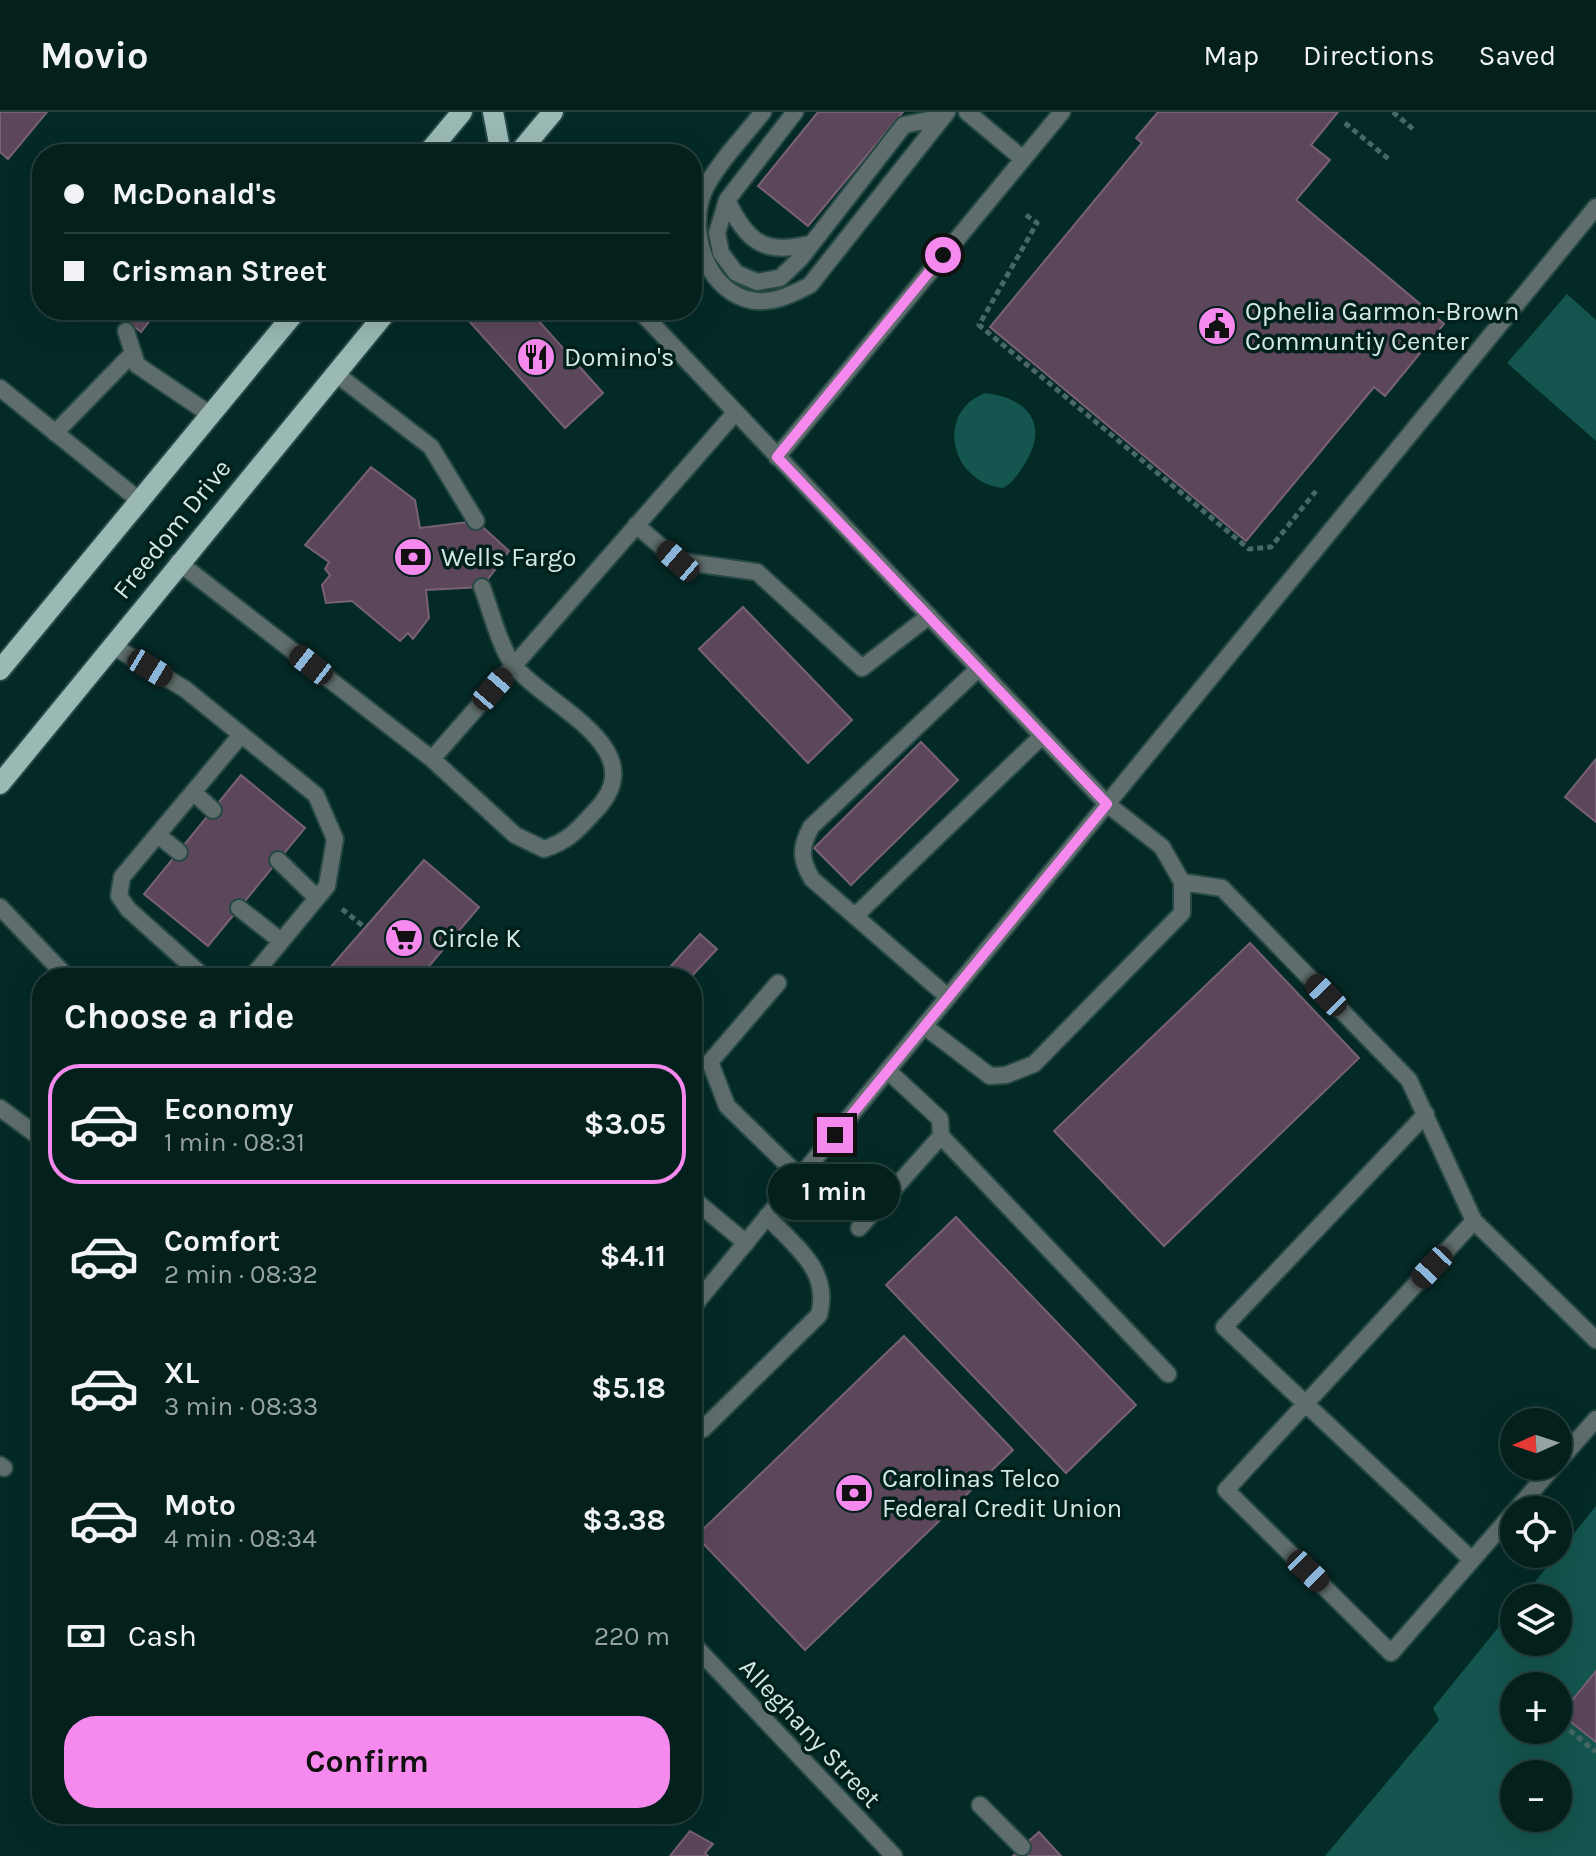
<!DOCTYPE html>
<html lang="en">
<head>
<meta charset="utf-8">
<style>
	:root { --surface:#03201c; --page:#112d29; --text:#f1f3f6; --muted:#97a3a3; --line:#243e3b; --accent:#f689ed }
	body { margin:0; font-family:Karla,sans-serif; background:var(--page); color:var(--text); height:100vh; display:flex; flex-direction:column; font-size:30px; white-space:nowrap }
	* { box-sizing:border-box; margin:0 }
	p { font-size:26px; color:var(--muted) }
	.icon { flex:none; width:44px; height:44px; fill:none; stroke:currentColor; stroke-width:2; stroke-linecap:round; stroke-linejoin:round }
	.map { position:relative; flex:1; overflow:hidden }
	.sheet { position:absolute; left:32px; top:856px; width:670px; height:856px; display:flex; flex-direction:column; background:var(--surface); border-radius:32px; box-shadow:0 8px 32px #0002,0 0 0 2px var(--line) }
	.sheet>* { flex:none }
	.hud { position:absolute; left:32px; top:32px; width:670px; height:176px; border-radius:32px; box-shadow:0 8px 32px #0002,0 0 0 2px var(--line); display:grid; align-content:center; height:176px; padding:0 32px; background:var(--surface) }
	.needle { width:52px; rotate:267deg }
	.buttons { position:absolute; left:1500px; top:1296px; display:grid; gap:16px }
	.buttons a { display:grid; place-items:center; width:72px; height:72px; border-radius:50%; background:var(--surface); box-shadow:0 8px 32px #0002,0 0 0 2px var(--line); font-size:40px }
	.end { position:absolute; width:36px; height:36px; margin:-18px; border:10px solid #f689ed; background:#111; box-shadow:0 0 0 4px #111 }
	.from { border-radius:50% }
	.bubble { position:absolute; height:56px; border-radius:28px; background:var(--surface); box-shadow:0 8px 32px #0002,0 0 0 2px var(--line); font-size:26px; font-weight:700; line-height:56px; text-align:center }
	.car { position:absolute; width:24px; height:48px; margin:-24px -12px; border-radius:10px; box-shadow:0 0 6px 2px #0007; background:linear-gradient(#222 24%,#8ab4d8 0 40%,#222 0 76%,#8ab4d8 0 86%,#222 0) }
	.hud b { display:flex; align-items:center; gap:28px; height:76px; font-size:30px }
	.hud b+b { border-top:2px solid var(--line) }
	.hud i { width:20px; height:20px; background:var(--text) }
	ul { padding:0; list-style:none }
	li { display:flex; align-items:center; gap:24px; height:120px; margin:0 16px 12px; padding:0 16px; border:4px solid transparent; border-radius:32px }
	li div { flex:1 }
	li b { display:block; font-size:30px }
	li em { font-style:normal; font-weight:700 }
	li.on { border-color:var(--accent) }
	li>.icon { width:72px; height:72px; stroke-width:1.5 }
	h2 { padding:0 32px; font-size:36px; line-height:96px }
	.pay { display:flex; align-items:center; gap:20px; height:88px; padding:0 32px; font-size:30px }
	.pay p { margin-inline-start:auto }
	.action { display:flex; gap:16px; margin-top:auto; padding:16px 32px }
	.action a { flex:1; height:92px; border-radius:32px; background:var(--accent); color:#111; font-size:32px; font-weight:700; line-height:92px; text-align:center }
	header { display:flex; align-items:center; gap:48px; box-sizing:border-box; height:112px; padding:0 40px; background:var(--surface); border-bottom:2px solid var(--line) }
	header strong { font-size:38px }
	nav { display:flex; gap:44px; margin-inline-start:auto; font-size:28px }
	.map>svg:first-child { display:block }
</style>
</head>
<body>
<header>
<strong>Movio</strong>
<nav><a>Map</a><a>Directions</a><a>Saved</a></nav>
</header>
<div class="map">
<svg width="1596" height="1744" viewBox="0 0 1596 1744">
	<rect width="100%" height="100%" fill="#042a26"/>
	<!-- green -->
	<path fill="#14554f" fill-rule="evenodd" d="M1567 182 1596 208V329L1507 251Z
		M985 281C1029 286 1050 313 1024 353 1018 362 1013 371 1003 376 951 371 934 301 985 281Z
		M1596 1394V1744H1325L1439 1608 1433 1596 1514 1496V1530H1558V1486H1522ZM1514 1574H1558V1618H1514ZM1514 1662H1558V1706H1514Z"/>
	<!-- building -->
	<path fill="#5c475a" stroke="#786175" stroke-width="2" d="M0 0H47L8 47 0 40Z
		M818 0H903L808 114 758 74Z
		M1158 0H1338L1311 33 1330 48 1296 88 1444 212 1385 284 1374 275 1246 429 990 215 1142 31 1136 26Z
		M114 198H158L141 220Z
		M481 198H529L603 281 565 316 469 209Z
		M371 355 415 388 420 416 476 409 509 439 482 475 426 478 429 506 413 527 408 521 400 529 352 489 326 491 322 473 330 463 325 457 329 450 305 433Z
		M743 495 852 608 808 651 699 537Z
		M921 630 958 668 851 773 814 736Z
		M1596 647V710L1565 685Z
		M241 663 305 716 208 834 144 782Z
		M424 748 479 795 419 866H327L332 860 329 857Z
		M700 822 717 837 690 866H660Z
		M1250 831 1359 946 1164 1134 1054 1019Z
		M956 1105 1136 1293 1066 1361 886 1173Z
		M904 1224 1013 1338 805 1538 696 1424Z
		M1596 1559V1630L1561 1602Z
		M690 1719 713 1732 705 1741 708 1744H670Z
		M1039 1720 1061 1744H1013L1022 1735Z"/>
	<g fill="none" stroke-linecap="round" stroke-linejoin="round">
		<defs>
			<path id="service" d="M763 0C746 22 715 54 704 79 688 116 704 174 746 187 769 194 791 183 810 173L947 0
				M795 0 727 88 717 121 721 141 736 161 757 170 780 166 800 147 904 13 943 5
				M967 0 1023 47
				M727 88C746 128 763 144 809 132
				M126 219 137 253 211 303
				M335 261 431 335 476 409
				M55 321 133 241
				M777 345 1062 0
				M636 413 678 449 757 460 862 556 929 504
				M178 450 432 647 515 723 544 737C571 728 578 717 597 697 653 636 549 595 515 555 501 539 490 496 482 475
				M111 533 185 577 316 683 335 727 327 774 251 866
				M432 647 735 301
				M193 680 213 698
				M158 723 179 740
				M278 748 317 786
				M1182 770 1222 776 1409 968 1474 1109 1596 1228
				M239 796 281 829
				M855 804 1042 624
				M205 866 128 797 119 784 122 765 241 623
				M778 871 710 950 727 994 800 1065
				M948 885 812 767C800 747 800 736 811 715L978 557
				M924 914 990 964 1006 963 1034 952 1182 801V770L1162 735 1107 692 1596 95
				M0 996 38 1024
				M1426 1002 1224 1215 1472 1448
				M941 1024 1168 1262
				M692 1086 746 1131
				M1474 1109 1226 1378 1391 1541 1514 1400
				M859 1116 941 1024 940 1007 888 959
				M692 1321 703 1317 819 1203C831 1158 795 1135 767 1104
				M1558 1350 1596 1307
				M0 1353 4 1356
				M1516 1398 1554 1354
				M980 1693 1022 1735"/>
			<path id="minor" d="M639 198 1107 692 692 1196
				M0 276 140 389"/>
			<path id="tertiary" d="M0 795 68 866
				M692 1531 894 1744"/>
			<path id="primary" d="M493 0 501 42
				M427 42 462 0
				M518 42 553 0
				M0 558 297 198
				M0 672 388 198"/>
		</defs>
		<!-- service casing -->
		<use href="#service" stroke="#254844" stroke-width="20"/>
		<!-- minor casing -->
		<use href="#minor" stroke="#254844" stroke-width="20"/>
		<!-- tertiary casing -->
		<use href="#tertiary" stroke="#254844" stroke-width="20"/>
		<!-- primary casing -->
		<use href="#primary" stroke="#254844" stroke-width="24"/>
		<!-- path -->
		<path stroke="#486864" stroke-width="5" stroke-dasharray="6 4" stroke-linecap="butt" d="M1393 0 1413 17
			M1345 11 1391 49
			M1026 103 1037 111 979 213 1249 437 1271 435 1316 379
			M342 797 363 814
			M1562 1612 1596 1640"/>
		<!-- service -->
		<use href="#service" stroke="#5f6e6c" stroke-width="16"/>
		<!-- minor -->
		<use href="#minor" stroke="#5f6e6c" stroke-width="16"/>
		<!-- tertiary -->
		<use href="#tertiary" stroke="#5f6e6c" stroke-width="16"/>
		<!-- primary -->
		<use href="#primary" stroke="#9ab9b5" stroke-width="20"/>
	</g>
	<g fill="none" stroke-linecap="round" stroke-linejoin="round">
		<!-- route -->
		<path stroke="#f689ed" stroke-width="10" d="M835 1023 1107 692 777 345 943 143"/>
	</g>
	<!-- icons -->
	<defs>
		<symbol id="civic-disc" viewBox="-11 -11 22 22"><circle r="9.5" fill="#f689ed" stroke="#00201c"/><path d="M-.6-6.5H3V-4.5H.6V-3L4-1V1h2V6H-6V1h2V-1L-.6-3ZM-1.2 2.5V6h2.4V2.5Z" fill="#111"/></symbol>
		<symbol id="restaurant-disc" viewBox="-11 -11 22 22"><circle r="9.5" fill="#f689ed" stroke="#00201c"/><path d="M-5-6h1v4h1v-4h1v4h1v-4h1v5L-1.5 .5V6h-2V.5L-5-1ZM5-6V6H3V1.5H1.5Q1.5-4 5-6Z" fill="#111"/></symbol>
		<symbol id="bank-disc" viewBox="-11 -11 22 22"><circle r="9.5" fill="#f689ed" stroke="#00201c"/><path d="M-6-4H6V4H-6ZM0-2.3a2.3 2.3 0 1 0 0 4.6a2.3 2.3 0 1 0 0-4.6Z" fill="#111"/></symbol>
		<symbol id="supermarket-disc" viewBox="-11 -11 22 22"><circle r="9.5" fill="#f689ed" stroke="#00201c"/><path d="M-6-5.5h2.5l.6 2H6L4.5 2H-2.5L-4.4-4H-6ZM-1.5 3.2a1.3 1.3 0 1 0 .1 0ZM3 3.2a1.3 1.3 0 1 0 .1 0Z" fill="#111"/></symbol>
	</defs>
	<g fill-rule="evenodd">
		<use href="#civic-disc" x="1195" y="192" width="44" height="44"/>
		<use href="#restaurant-disc" x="514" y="223" width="44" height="44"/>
		<use href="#bank-disc" x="391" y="423" width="44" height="44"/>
		<use href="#supermarket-disc" x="382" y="804" width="44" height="44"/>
		<use href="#bank-disc" x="832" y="1359" width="44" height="44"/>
	</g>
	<g text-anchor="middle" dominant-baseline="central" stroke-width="7" stroke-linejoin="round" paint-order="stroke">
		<!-- poi labels -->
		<g font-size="26" fill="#d4e7e4" stroke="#00201c" text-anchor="start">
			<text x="1245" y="199">Ophelia Garmon-Brown<tspan x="1245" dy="30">Communtiy Center</tspan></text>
			<text x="564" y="245">Domino's</text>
			<text x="441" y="445">Wells Fargo</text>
			<text x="432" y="826">Circle K</text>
			<text x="882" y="1366">Carolinas Telco<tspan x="882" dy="30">Federal Credit Union</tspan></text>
		</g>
		<!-- street labels -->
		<g font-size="26" fill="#d4e7e4" stroke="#00201c">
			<text transform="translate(172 417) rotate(-51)">Freedom Drive</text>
			<text transform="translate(810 1621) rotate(47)">Alleghany Street</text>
		</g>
	</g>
</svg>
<div class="buttons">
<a><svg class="needle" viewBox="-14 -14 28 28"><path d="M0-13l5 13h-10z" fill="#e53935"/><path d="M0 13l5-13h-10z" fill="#97a3a3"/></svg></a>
<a><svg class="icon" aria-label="locate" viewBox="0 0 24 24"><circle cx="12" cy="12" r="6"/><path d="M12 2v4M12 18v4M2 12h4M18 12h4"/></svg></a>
<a><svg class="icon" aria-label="layers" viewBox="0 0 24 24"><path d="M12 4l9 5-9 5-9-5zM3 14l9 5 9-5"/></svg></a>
<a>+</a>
<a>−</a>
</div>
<i class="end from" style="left:943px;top:143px"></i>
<i class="end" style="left:835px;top:1023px"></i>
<div class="bubble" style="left:768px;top:1052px;width:132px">1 min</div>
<i class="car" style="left:678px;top:449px;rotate:311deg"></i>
<i class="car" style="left:311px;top:553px;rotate:308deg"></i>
<i class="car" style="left:150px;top:556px;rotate:121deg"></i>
<i class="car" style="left:493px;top:577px;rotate:41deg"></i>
<i class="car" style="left:1326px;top:883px;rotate:316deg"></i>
<i class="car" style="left:1432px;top:1155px;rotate:223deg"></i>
<i class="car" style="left:1308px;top:1459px;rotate:134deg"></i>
<div class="hud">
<b><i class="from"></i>McDonald's</b>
<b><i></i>Crisman Street</b>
</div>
<section class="sheet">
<h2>Choose a ride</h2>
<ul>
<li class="on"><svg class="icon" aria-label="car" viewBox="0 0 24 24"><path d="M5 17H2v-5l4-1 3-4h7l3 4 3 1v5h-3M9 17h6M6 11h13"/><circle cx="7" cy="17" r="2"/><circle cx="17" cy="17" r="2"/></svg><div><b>Economy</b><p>1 min · 08:31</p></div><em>$3.05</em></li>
<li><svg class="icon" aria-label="car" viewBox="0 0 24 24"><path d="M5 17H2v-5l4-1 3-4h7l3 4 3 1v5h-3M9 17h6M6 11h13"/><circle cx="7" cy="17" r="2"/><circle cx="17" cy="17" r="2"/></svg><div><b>Comfort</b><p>2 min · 08:32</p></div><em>$4.11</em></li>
<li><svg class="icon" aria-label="car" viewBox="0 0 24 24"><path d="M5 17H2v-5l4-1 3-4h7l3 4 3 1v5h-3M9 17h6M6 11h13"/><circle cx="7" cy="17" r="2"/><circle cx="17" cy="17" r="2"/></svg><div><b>XL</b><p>3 min · 08:33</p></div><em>$5.18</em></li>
<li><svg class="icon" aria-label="car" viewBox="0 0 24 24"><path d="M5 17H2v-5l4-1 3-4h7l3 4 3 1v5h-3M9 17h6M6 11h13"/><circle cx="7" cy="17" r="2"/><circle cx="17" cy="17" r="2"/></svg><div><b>Moto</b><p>4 min · 08:34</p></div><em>$3.38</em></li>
</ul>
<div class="pay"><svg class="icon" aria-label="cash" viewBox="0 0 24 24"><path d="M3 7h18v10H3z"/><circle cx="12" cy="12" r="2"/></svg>Cash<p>220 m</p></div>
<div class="action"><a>Confirm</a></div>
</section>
</div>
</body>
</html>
